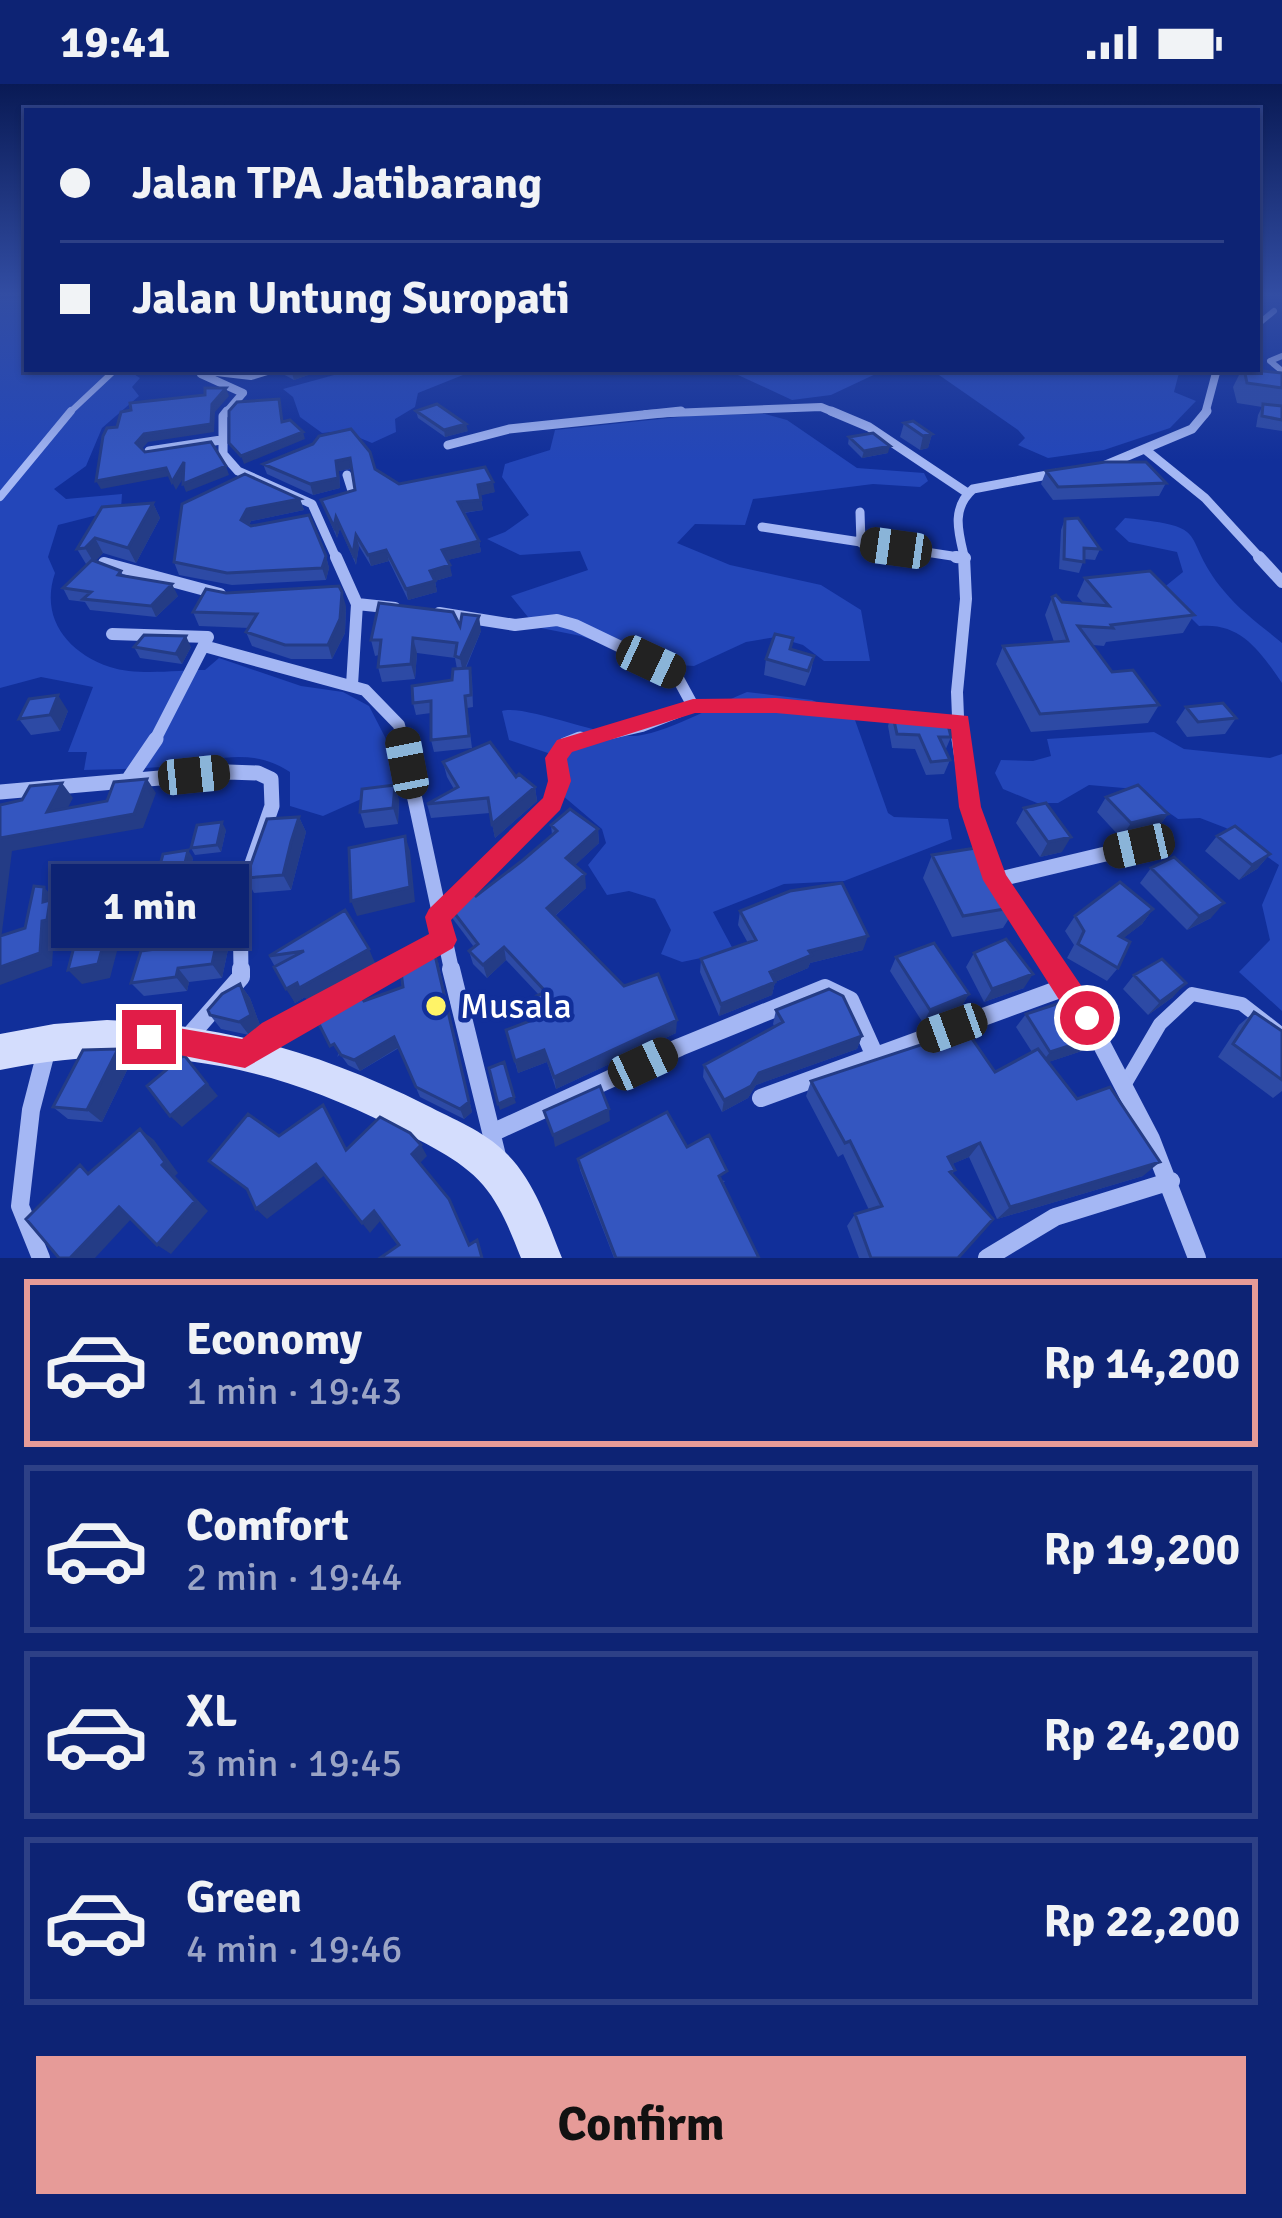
<!DOCTYPE html>
<html lang="en">
<head>
<meta charset="utf-8">
<style>
	:root { --surface:#0d2374; --page:#162b79; --text:#f1f3f6; --muted:#9aa4c5; --line:#2d4086; --accent:#e69b98 }
	body { margin:0; font-family:Signika,sans-serif; background:var(--page); color:var(--text); height:100vh; display:flex; flex-direction:column; font-size:45px; white-space:nowrap }
	* { box-sizing:border-box; margin:0 }
	p { font-size:39px; color:var(--muted) }
	.icon { flex:none; width:66px; height:66px; fill:none; stroke:currentColor; stroke-width:2; stroke-linecap:round; stroke-linejoin:round }
	.map { position:relative; height:1174px; overflow:hidden }
	.sheet { display:flex; flex-direction:column; background:var(--surface); flex:1 }
	.sheet>* { flex:none }
	.top-card { position:absolute; left:24px; top:24px; width:1236px; height:264px; border-radius:0px; box-shadow:0 3px 9px #0004,0 0 0 3px var(--line); display:grid; align-content:center; height:264px; padding:0 36px; background:var(--surface) }
	.end { position:absolute; width:54px; height:54px; margin:-27px; border:15px solid #e11d48; background:#fff; box-shadow:0 0 0 6px #fff }
	.from { border-radius:50% }
	.bubble { position:absolute; height:84px; border-radius:0px; background:var(--surface); box-shadow:0 3px 9px #0004,0 0 0 3px var(--line); font-size:39px; font-weight:700; line-height:84px; text-align:center }
	.car { position:absolute; width:36px; height:72px; margin:-36px -18px; border-radius:15px; box-shadow:0 0 9px 3px #0007; background:linear-gradient(#222 24%,#8ab4d8 0 40%,#222 0 76%,#8ab4d8 0 86%,#222 0) }
	.top-card b { display:flex; align-items:center; gap:42px; height:114px; font-size:45px }
	.top-card b+b { border-top:3px solid var(--line) }
	.top-card i { width:30px; height:30px; background:var(--text) }
	ul { padding:21px 0 0; list-style:none }
	li { display:flex; align-items:center; gap:36px; height:168px; margin:0 24px 18px; padding:0 12px; border:6px solid var(--line); border-radius:0px }
	li div { flex:1 }
	li b { display:block; font-size:45px }
	li em { font-style:normal; font-weight:700 }
	li.selected { border-color:var(--accent) }
	li>.icon { width:108px; height:108px; stroke-width:1.5 }
	.button { display:flex; gap:24px; margin-top:auto; padding:24px 36px }
	.button a { flex:1; height:138px; border-radius:0px; background:var(--accent); color:#111; font-size:48px; font-weight:700; line-height:138px; text-align:center }
	.status { display:flex; justify-content:space-between; align-items:center; height:84px; padding:0 60px; background:var(--surface); direction:ltr }
	.status svg { height:33px; fill:currentColor }
	.map>svg:first-child { display:block }
</style>
</head>
<body>
<div class="status"><b>19:41</b><svg viewBox="0 0 49 12"><path d="M0 12V9h3v3zM5 12V6h3v6zM10 12V3h3v9zM15 12V0h3v12zM26 1h20v11H26zM47 4h2v5h-2z"/></svg></div>
<div class="map">
<svg width="1282" height="1174" viewBox="0 0 1282 1174">
	<rect width="100%" height="100%" fill="#112f9a"/>
	<!-- green -->
	<path fill="#2346b9" d="M27 213V285H126L140 294 132 303 139 312 102 344 86 382 54 405 66 415 122 410 121 425 58 441 48 473 55 489C40 533 66 568 110 583 137 592 177 586 205 586L219 574 301 602 343 608 369 622 385 653 395 700 323 732 290 722V688C248 660 207 679 161 683 135 685 109 685 84 686L87 668H68L93 603 41 593 0 604V215Z
		M356 285H478L418 309 415 323 395 335 396 348 372 359 343 347 322 349 300 333 293 313 283 305Z
		M725 285H917L882 287 831 311 792 316Z
		M918 285H1180L1174 308 1196 317 1170 344 1104 366 1048 374 1018 361 1025 354 1018 346 939 291Z
		M765 330 787 336 857 384 924 389 928 397 920 403 873 400 753 415 745 441 695 440 677 459 730 481 821 501 861 526 870 577H824L803 561 776 553 746 558 694 582 662 580 581 552 536 543 511 512 588 486 580 467 520 471 487 455 505 448 529 431 502 393 505 380 550 366 555 346 698 331Z
		M1125 434C1217 443 1177 450 1224 507 1240 527 1263 543 1282 559V599C1260 567 1241 538 1199 542L1162 505 1183 488 1177 468 1129 458 1115 445Z
		M747 608 812 616 855 636 888 729 894 733 948 735 952 755 844 797 784 800 713 828 734 867 682 878 661 870 671 846 655 815 629 807 607 811 588 781 606 759 602 745 562 711 548 669 509 656 502 627C523 620 600 652 632 652 662 652 717 620 747 608Z
		M1154 648 1184 665 1270 674 1282 670V927L1239 888 1270 856 1262 821 1279 781 1226 744 1200 734 1178 735 1135 705 1089 701 1058 719H1037L1003 705 995 689 1001 676 1033 677 1051 672 1047 655Z"/>
	<g fill="none" stroke-linecap="round" stroke-linejoin="round">
		<!-- service-far2 -->
		<path stroke="#a4b7f4" stroke-width="6" d="M1257 241 1274 227
			M1282 272 1270 277 1282 287
			M68 330 116 285"/>
		<!-- service-far1 -->
		<path stroke="#a4b7f4" stroke-width="8" d="M0 413 71 327"/>
		<!-- service -->
		<path stroke="#a4b7f4" stroke-width="14" d="M1126 998 1160 940 1192 910 1242 920 1282 951"/>
		<!-- minor-far4 -->
		<path stroke="#a4b7f4" stroke-width="8" d="M191 285 251 292 274 285
			M201 290 243 309 225 330
			M646 330 821 323 838 330
			M1205 330 1217 285"/>
		<!-- minor-far3 -->
		<path stroke="#a4b7f4" stroke-width="9" d="M227 327 223 332V370L238 387 312 420 337 476
			M831 327 869 343 966 408
			M448 361 509 345 681 327
			M149 367 221 356
			M1147 367 1205 414 1262 476
			M1101 383 1192 345 1207 327
			M343 414 353 410 347 391
			M860 428 861 459
			M762 443 965 474
			M965 476C959 450 950 425 973 405L1058 389"/>
		<!-- minor-far2 -->
		<path stroke="#a4b7f4" stroke-width="12" d="M336 473 357 520 352 601
			M956 473 965 474
			M1259 473 1282 498
			M104 479 220 510
			M357 520 395 524
			M439 529 515 541 557 536 575 541 675 589 693 622
			M112 550 208 553 154 658
			M204 562 365 606 399 641 403 658
			M572 658 642 642 693 622 776 621 905 634
			M959 658 957 608 966 515 964 473"/>
		<!-- minor-far1 -->
		<path stroke="#a4b7f4" stroke-width="15" d="M402 655 452 888
			M959 655 967 707 988 778
			M126 699 156 655
			M0 708 228 688 258 689 271 695 272 722 240 814 241 888
			M996 796 1139 762
			M1006 811 1057 888
			M438 833 552 719 560 697 555 674 565 661 580 655
			M386 888 444 856"/>
		<!-- minor -->
		<path stroke="#a4b7f4" stroke-width="18" d="M451 885 497 1072
			M1055 885 1081 924
			M1092 942 1151 1055 1197 1174
			M185 957 241 893V885
			M247 968 391 885
			M761 1014 1068 902
			M494 1048 680 963 825 904 850 916 875 972
			M41 1174 20 1122 31 1026 46 968
			M987 1174 1055 1133 1171 1097"/>
		<!-- secondary -->
		<path fill="#d4ddfd" fill-rule="evenodd" d="M107 936C222 940 324 970 426 1021 453 1035 484 1047 506 1069 534 1096 548 1139 562 1174H521C511 1149 501 1122 483 1101 460 1074 422 1058 391 1042 262 977 142 957 0 986V950L54 940Z"/>
	</g>
	<!-- wall -->
	<path fill="#2d4aa5" d="M280 285H325L294 296 281 289Z
		M1242 285 1282 289V347L1256 343 1258 331 1262 323 1237 319 1233 303Z
		M416 327 468 347 445 353 418 334Z
		M904 339 932 350 928 364 920 366 900 353Z
		M849 353 888 369 862 374 848 360Z
		M263 380 375 385 399 400 495 408 480 411 483 426 464 429 479 457 481 468 447 476 452 492 435 497 437 508 408 516 389 477 371 482 359 462 356 481 340 444 337 454 325 426 321 416 355 406 352 385 339 387 340 404 313 411 267 390Z
		M1046 387 1166 399 1159 412 1053 416 1041 400Z
		M300 415 304 426 251 437 249 441 326 472 329 484 326 496 232 501 179 491 174 478 182 420Z
		M153 419 160 434 136 479 103 469 95 477 121 487 123 491 178 512 156 533 90 526 85 518 69 516 63 504 88 480H86L77 465Z
		M1065 435 1100 465 1095 476 1084 475 1079 489 1059 485 1061 446Z
		M1085 494 1194 531 1183 549 1106 558 1104 562 1093 561 1112 588 1159 621 1148 639 1031 648 996 580 1003 562 1054 558 1045 531 1052 513 1062 518 1084 520 1077 512Z
		M226 509 346 522 345 549 332 575H291L252 562 246 548 249 544 199 542 193 528Z
		M460 542 481 547 466 584H470L472 595 473 623 467 624 472 664 434 668 431 656V629L416 631 413 619 452 596 457 585 455 574 417 569 415 595 382 598 378 583 379 571 375 572 371 556Z
		M134 563H191L182 580 140 574Z
		M791 565 814 572 811 587 805 602 764 591 766 575Z
		M1186 623 1236 634 1225 650 1187 653 1176 638Z
		M68 627 60 647 31 651 19 635Z
		M892 628 951 653 945 667 950 676 944 690 926 691 915 665 892 664 888 642Z
		M443 678 516 693 535 703 537 717 495 754 490 729 431 734 427 720 454 705 447 693Z
		M395 701 399 717 398 740 365 744 360 728Z
		M1106 713 1168 730 1157 745 1121 754 1097 728Z
		M1024 724 1062 768 1040 773 1016 739Z
		M299 733 306 748 291 806 254 809 246 794Z
		M551 741 598 745 599 759 575 781 586 804 555 832 624 902 676 949 556 1005 547 978 518 989 506 946 541 933 536 912 539 911 506 876 487 894 473 880 469 867 474 863 453 835 449 822 476 812 523 776 552 751Z
		M226 746 221 768 195 771 191 764Z
		M1217 752 1270 770 1257 785 1239 796 1205 767Z
		M932 771 1016 823 1003 844 952 853 923 794Z
		M193 774 186 803 160 806 155 799Z
		M1151 784 1211 834 1187 846 1140 799Z
		M1153 825 1142 840 1123 854 1118 884 1107 897 1067 874 1074 861 1065 847 1075 832Z
		M345 826 375 879 308 917 305 913 295 919 269 872Z
		M740 827 863 866 810 879 808 884 775 898 772 911 719 932 700 888 701 875 748 859 738 841Z
		M219 847 229 861 222 894 189 898 187 907 144 912 131 899 186 861Z
		M974 869 1024 904 984 918 966 883Z
		M896 873 969 910 961 923 923 939 890 887Z
		M438 878 472 1028 464 1035 420 1013 399 964 360 987 348 981 340 970 337 973 364 917 403 903Z
		M1134 891 1173 913 1148 931 1123 905Z
		M240 900 250 914 261 944 249 951 221 945 210 931Z
		M776 926 862 952 857 965 756 1001 748 1014 722 1028 703 993 704 981 774 942 773 940Z
		M1254 928 1282 947V1007L1273 1014 1218 973 1239 941Z
		M1026 930 1100 952 1088 965 1048 978 1143 1092 997 1135 969 1073 952 1080 955 1086 952 1090 958 1174H859L847 1142 855 1130 869 1126 843 1070 838 1073 806 1012 811 997 995 988 1032 968 1016 943Z
		M118 965 131 978 102 1038 68 1035 53 1023Z
		M578 1075 725 1097 723 1099 759 1174H614L580 1086Z"/>
	<!-- shaded-wall -->
	<path fill="#243c86" d="M295 285H325L294 296 291 286Z
		M226 304 229 312 215 328 214 348 148 358 140 367 136 359 144 350 212 320Z
		M466 340 468 347 445 353 444 346Z
		M303 348 305 355 244 380 241 372Z
		M932 350 928 364 920 366 923 352Z
		M890 362 888 369 862 374 864 367Z
		M350 374 353 384 339 387 340 404 313 411 310 400 336 377Z
		M184 378 188 386 176 406 172 398Z
		M226 382 229 391 186 408 183 400Z
		M166 384 170 392 101 405 96 397Z
		M493 398 495 408 479 412 478 401Z
		M300 415 304 426 251 437 246 448 241 436 247 425Z
		M481 416 483 426 460 429 458 418Z
		M153 419 160 434 136 479 128 464Z
		M336 433 340 444 337 454 334 443Z
		M356 451 359 462 356 481 353 470Z
		M95 454 103 469 94 479 85 464Z
		M479 457 481 468 444 477 442 466Z
		M386 466 389 477 371 482 368 471Z
		M326 472 329 484 326 496 322 484Z
		M450 481 452 492 435 497 437 508 408 516 406 505 430 487Z
		M172 500 178 512 156 533 151 522Z
		M342 508 346 522 345 549 332 575 328 561Z
		M479 532 481 547 463 589 460 574Z
		M186 552 191 563 182 580 176 570Z
		M413 554 417 569 415 595 411 580Z
		M58 611 68 627 60 647 50 631Z
		M147 695 156 709 143 744 12 767 0 864V753L134 730Z
		M62 699 73 714 58 742 47 728Z
		M395 701 399 717 398 740 393 724Z
		M535 703 537 717 495 754 492 740Z
		M1168 730 1157 745 1121 754 1131 739Z
		M299 733 306 748 291 806 283 791 291 758Z
		M222 738 226 746 221 768 217 761Z
		M598 745 599 759 568 788 566 774Z
		M405 752 410 767 415 818 357 832 351 817Z
		M1071 753 1062 768 1040 773 1048 758Z
		M188 766 193 774 186 803 181 796Z
		M1270 770 1257 785 1239 796 1252 781Z
		M124 784 135 798 110 894 82 900 68 886Z
		M585 790 586 804 549 837 547 824Z
		M44 803 56 817V822L63 829 59 849 54 850 52 882 0 901V883L43 818Z
		M1224 819 1211 834 1187 846 1199 832Z
		M85 820 86 837 73 822Z
		M1153 825 1142 840 1108 866 1119 852Z
		M219 847 229 861 222 894 212 880Z
		M868 852 863 866 810 879 808 884 775 898 772 911 719 932 721 920 809 867Z
		M504 863 506 876 487 894 483 881Z
		M369 865 375 879 308 917 305 913 295 919 286 905Z
		M434 867 472 1028 464 1035 460 1025Z
		M178 884 189 898 187 907 176 893Z
		M1033 890 1024 904 984 918 992 905Z
		M1186 899 1173 913 1148 931 1160 918Z
		M240 900 250 914 261 944 249 951 239 938Z
		M969 910 961 923 923 939 930 926Z
		M677 936 676 949 556 1005 554 993Z
		M862 952 857 965 756 1001 748 1014 722 1028 724 1016 759 989Z
		M1100 952 1088 965 1040 981 1050 968Z
		M394 953 399 963 360 987 354 976Z
		M118 965 131 978 102 1038 87 1026Z
		M544 966 547 978 518 989 515 977Z
		M184 971 218 1012 182 1043 170 1032Z
		M514 1013 516 1019 500 1026 498 1020Z
		M609 1025 610 1037 555 1063 553 1051Z
		M140 1045 154 1056 178 1089 175 1092 208 1127 171 1170 157 1161 162 1081Z
		M980 1059 969 1073 938 1086 948 1073Z
		M421 1061 427 1072 419 1080 412 1070Z
		M1160 1078 1143 1092 997 1135 1010 1123Z
		M316 1080 325 1091 267 1135 256 1125Z
		M119 1123 133 1133 95 1174H70Z
		M374 1127 381 1136 370 1149 362 1139Z"/>
	<!-- building -->
	<path fill="#3456c0" stroke="#243c86" stroke-width="3" d="M1244 285 1282 289V304L1247 299Z
		M205 304H226L212 320 211 340 144 350 136 359 145 368 211 358 226 382 183 400 184 378 172 398 166 384 96 397 103 352 107 344 117 343 121 328 131 326 130 319 205 311Z
		M279 315 282 338 290 336 303 348 241 372 229 359V327L237 318Z
		M437 320 466 340 444 346 416 327Z
		M1263 320 1282 322V336L1262 332Z
		M913 337 932 350 923 352 904 339Z
		M351 345 370 368 375 385 399 400 485 383 493 398 478 401 481 416 458 418 479 457 442 466 450 481 430 487 435 497 406 505 386 466 368 471 356 451 353 470 336 433 334 443 321 416 355 406 350 374 336 377 338 394 310 400 263 380 313 360 319 352Z
		M873 349 890 362 864 367 849 353Z
		M1105 378H1146L1166 399 1058 403 1046 387Z
		M245 390 300 415 247 425 241 436 251 442 309 431 326 472 322 484 227 489 174 478 182 420Z
		M153 419 128 464 95 454 85 464 77 465 102 423Z
		M1078 434 1100 465 1084 464V478L1064 475 1065 435Z
		M92 476 121 487 118 491 172 500 151 522 83 515 91 508 63 504Z
		M1150 487 1194 531 1111 541 1113 544 1078 542 1112 588 1133 586 1159 621 1040 630 1003 562 1068 557 1052 513 1056 511 1062 518 1109 522 1085 494Z
		M339 502 342 508 340 535 328 561H285L246 548 257 530 193 528 206 505 226 509Z
		M379 519 453 528 460 542 462 530 479 532 460 574 455 572 457 559 413 554 411 580 378 583 381 556H371Z
		M775 550 793 554 790 565 814 572 808 587 766 575Z
		M144 551 186 552 176 570 134 563Z
		M470 584 471 611 465 612 469 652 431 656V617L413 619 412 602 452 596 453 585Z
		M58 611 50 631 19 635 29 615Z
		M1223 619 1236 634 1198 638 1186 623Z
		M892 628 946 633 951 653H939L950 676 931 678 919 651 897 650Z
		M490 658 516 693 519 690 535 703 492 740 488 714 427 720 458 703 443 678Z
		M147 695 134 730 0 754V721L22 716 30 702 62 699 47 728 107 717 114 698Z
		M395 701 393 724 360 728 362 705Z
		M1138 701 1168 730 1131 739 1106 713Z
		M1046 719 1071 753 1048 758 1024 724Z
		M570 725 598 745 566 774 585 790 547 824 624 902 658 890 677 936 554 993 544 966 515 977 506 946 543 932 536 912 546 908 504 863 483 881 469 867 478 860 449 822 468 803 476 812 523 776 557 747 551 741Z
		M299 733 291 758 283 791 246 794 267 735Z
		M222 738 217 761 191 764 197 741Z
		M1235 742 1270 770 1252 781 1217 752Z
		M405 752 410 803 351 817 349 764Z
		M982 763 1016 823 963 832 932 771Z
		M188 766 181 796 155 799 163 770Z
		M1174 773 1224 819 1199 832 1151 784Z
		M124 784 98 880 68 886 85 820 73 822 79 793Z
		M1120 798 1153 825 1119 852 1130 858 1118 884 1078 860 1084 847 1075 832Z
		M842 799 868 852 809 867 812 871 770 888 775 898 721 920 701 875 756 856 740 827 790 807Z
		M34 802 44 803 43 818 50 816 47 836 42 837 40 869 0 883V852L25 844Z
		M345 826 369 865 299 904 297 899 286 905 274 883 304 867 269 872Z
		M219 847 212 880 178 884 176 893 131 899 141 867 186 861 189 852Z
		M1006 855 1033 890 992 905 974 869Z
		M934 859 969 910 930 926 896 873Z
		M434 867 469 1018 460 1025 416 1003 394 953 354 976 341 971 334 960 330 962 314 930 357 906 364 917 403 903 400 880Z
		M1162 875 1186 899 1160 918 1134 891Z
		M240 900 251 931 239 938 210 931 208 926 222 910Z
		M829 905 843 912 862 952 759 989 751 1002 724 1016 704 981 783 938 776 926Z
		M1075 914 1100 952 1050 968 1026 930Z
		M1254 928 1282 947V996L1233 960Z
		M966 946 995 988 1038 965 1077 1015 1110 1003 1160 1078 1010 1123 980 1059 948 1073 955 1086 950 1088 993 1135 958 1174H871L855 1130 882 1122 850 1057 845 1059 811 997Z
		M118 965 87 1026 53 1023 83 966Z
		M184 971 207 1000 170 1032 147 1002Z
		M504 978 514 1013 498 1020 489 984Z
		M600 1002 609 1025 553 1051 544 1027Z
		M323 1021 346 1066 380 1033 410 1049 421 1061 412 1070 449 1115 469 1161 477 1156 482 1174H380L399 1161 374 1127 362 1139 316 1080 256 1125 247 1105 209 1077 248 1030 279 1052Z
		M667 1028 687 1063 709 1051 727 1087 719 1092 759 1174H616L578 1075Z
		M140 1045 165 1078 162 1081 195 1117 157 1161 119 1123 70 1174H59L26 1135 80 1081 88 1090Z"/>
	<!-- sky -->
	<linearGradient id="sky" x2="0" y2="1"><stop stop-color="#091a55"/><stop offset="0.56" stop-color="#324da3"/><stop offset="1" stop-color="#324da3" stop-opacity="0"/></linearGradient>
	<rect width="1282" height="377" fill="url(#sky)"/>
	<!-- route -->
	<path fill="#e11d48" d="M776 614 968 632 981 723 1006 791 1097 925 1101 934 1097 944 1087 948 1077 944 983 796 959 723 951 645 776 629H695L572 668 567 675 571 697 560 726 451 836 457 856 453 864 245 984 139 963 135 953 139 943 149 939 242 955 262 939 429 850 425 833 429 825 543 714 548 697 545 674 557 656 693 615Z"/>
	<!-- markers -->
	<circle fill="#fff367" stroke="#112f9a" stroke-width="4.5" cx="436" cy="922" r="12"/>
	<g text-anchor="middle" dominant-baseline="central" stroke-width="9" stroke-linejoin="round" paint-order="stroke">
		<!-- near-poi labels -->
		<g font-size="36" fill="#fff" stroke="#112f9a" text-anchor="start">
			<text x="460" y="922">Musala</text>
		</g>
	</g>
</svg>
<i class="end from" style="left:1087px;top:934px"></i>
<i class="end" style="left:149px;top:953px"></i>
<div class="bubble" style="left:51px;top:780px;width:198px">1 min</div>
<i class="car" style="left:896px;top:464px;rotate:278deg"></i>
<i class="car" style="left:651px;top:578px;rotate:115deg"></i>
<i class="car" style="left:407px;top:679px;rotate:349deg"></i>
<i class="car" style="left:194px;top:691px;rotate:84deg"></i>
<i class="car" style="left:1139px;top:762px;rotate:257deg"></i>
<i class="car" style="left:952px;top:944px;rotate:250deg"></i>
<i class="car" style="left:643px;top:980px;rotate:65deg"></i>
<div class="top-card">
<b><i class="from"></i>Jalan TPA Jatibarang</b>
<b><i></i>Jalan Untung Suropati</b>
</div>
</div>
<section class="sheet">
<ul>
<li class="selected"><svg class="icon" aria-label="car" viewBox="0 0 24 24"><path d="M5 17H2v-5l4-1 3-4h7l3 4 3 1v5h-3M9 17h6M6 11h13"/><circle cx="7" cy="17" r="2"/><circle cx="17" cy="17" r="2"/></svg><div><b>Economy</b><p>1 min · 19:43</p></div><em>Rp 14,200</em></li>
<li><svg class="icon" aria-label="car" viewBox="0 0 24 24"><path d="M5 17H2v-5l4-1 3-4h7l3 4 3 1v5h-3M9 17h6M6 11h13"/><circle cx="7" cy="17" r="2"/><circle cx="17" cy="17" r="2"/></svg><div><b>Comfort</b><p>2 min · 19:44</p></div><em>Rp 19,200</em></li>
<li><svg class="icon" aria-label="car" viewBox="0 0 24 24"><path d="M5 17H2v-5l4-1 3-4h7l3 4 3 1v5h-3M9 17h6M6 11h13"/><circle cx="7" cy="17" r="2"/><circle cx="17" cy="17" r="2"/></svg><div><b>XL</b><p>3 min · 19:45</p></div><em>Rp 24,200</em></li>
<li><svg class="icon" aria-label="car" viewBox="0 0 24 24"><path d="M5 17H2v-5l4-1 3-4h7l3 4 3 1v5h-3M9 17h6M6 11h13"/><circle cx="7" cy="17" r="2"/><circle cx="17" cy="17" r="2"/></svg><div><b>Green</b><p>4 min · 19:46</p></div><em>Rp 22,200</em></li>
</ul>
<div class="button"><a>Confirm</a></div>
</section>
</body>
</html>
